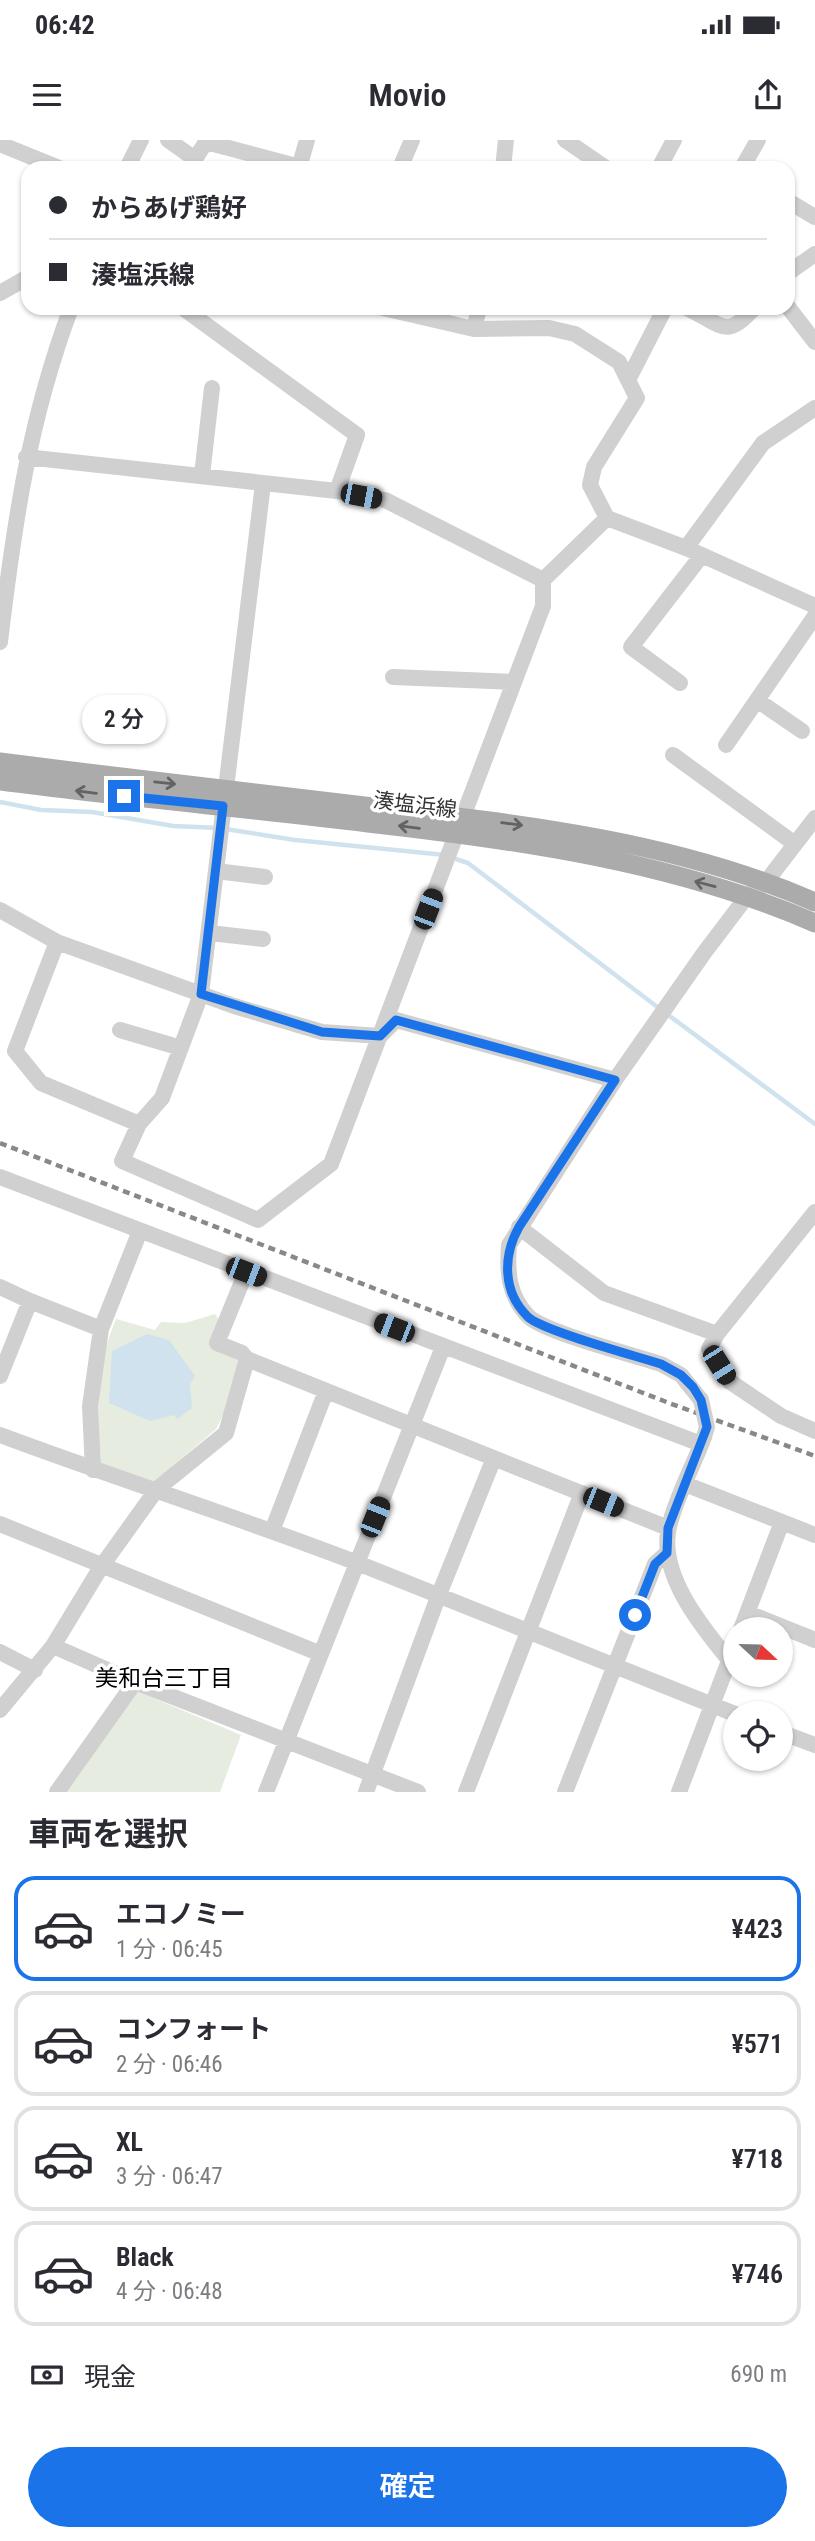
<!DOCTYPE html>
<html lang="ja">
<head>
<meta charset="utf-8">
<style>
	:root { --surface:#fff; --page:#f7f7f7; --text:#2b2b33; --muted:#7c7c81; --line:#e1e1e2; --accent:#1a73e8 }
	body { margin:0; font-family:"Roboto Condensed","Noto Sans JP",sans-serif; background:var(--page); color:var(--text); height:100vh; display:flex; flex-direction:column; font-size:26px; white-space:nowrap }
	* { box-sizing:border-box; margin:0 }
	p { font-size:23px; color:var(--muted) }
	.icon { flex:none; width:38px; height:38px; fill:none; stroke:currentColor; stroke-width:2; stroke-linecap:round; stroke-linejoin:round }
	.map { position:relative; height:1652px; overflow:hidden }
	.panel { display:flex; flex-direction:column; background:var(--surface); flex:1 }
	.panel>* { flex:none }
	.top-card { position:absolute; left:21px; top:21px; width:774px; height:154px; border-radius:21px; box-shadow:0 2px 5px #0004; display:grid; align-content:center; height:154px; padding:0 28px; background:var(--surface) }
	.needle { width:46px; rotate:112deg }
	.buttons { position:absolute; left:723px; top:1477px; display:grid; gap:14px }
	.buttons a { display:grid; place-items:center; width:70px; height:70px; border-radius:50%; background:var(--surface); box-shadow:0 2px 5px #0004; font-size:35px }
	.end { position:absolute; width:32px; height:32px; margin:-16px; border:9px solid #1a73e8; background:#fff; box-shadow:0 0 0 4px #fff }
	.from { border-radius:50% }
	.bubble { position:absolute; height:49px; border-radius:24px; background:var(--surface); box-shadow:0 2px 5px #0004; font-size:23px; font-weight:600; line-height:49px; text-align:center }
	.car { position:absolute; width:21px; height:42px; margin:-21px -10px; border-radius:9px; box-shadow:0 0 5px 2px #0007; background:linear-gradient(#222 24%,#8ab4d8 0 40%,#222 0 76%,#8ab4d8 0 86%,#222 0) }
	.top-card b { display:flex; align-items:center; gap:24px; height:66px; font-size:26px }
	.top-card b+b { border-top:2px solid var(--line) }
	.top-card i { width:18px; height:18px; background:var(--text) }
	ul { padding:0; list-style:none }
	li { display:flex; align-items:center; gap:21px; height:105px; margin:0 14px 10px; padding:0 14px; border:4px solid var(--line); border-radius:21px }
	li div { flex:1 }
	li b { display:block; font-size:26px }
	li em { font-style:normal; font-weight:600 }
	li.selected { border-color:var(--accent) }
	li>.icon { width:63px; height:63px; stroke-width:1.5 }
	h2 { padding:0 28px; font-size:32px; line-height:84px }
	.pay { display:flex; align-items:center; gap:18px; height:77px; padding:0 28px; font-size:26px }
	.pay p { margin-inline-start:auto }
	.action { display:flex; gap:14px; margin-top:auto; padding:14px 28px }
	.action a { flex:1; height:80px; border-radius:42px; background:var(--accent); color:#fff; font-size:28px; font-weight:600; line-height:80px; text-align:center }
	.status { display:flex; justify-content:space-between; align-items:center; height:49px; padding:0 35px; background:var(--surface); direction:ltr }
	.status svg { height:19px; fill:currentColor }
	header { display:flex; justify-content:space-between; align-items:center; height:91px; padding:0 28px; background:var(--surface); font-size:32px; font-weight:600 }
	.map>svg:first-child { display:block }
</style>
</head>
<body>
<div class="status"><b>06:42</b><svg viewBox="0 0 49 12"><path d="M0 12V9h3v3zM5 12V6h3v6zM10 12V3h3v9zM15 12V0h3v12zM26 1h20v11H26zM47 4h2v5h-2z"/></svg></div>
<header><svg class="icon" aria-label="menu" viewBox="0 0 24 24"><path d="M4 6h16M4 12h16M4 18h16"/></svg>Movio<svg class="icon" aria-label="share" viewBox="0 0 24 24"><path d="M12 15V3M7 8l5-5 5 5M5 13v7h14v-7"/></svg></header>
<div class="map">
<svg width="815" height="1652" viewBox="0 0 815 1652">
	<rect width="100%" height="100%" fill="#fff"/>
	<!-- green -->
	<path fill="#e6ecdf" d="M215 1174 219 1180 209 1205 239 1221 226 1269 216 1289 154 1342 100 1324C97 1271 95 1229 116 1179L155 1190 161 1182 185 1183Z
		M137 1551 241 1595 220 1652H64Z"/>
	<!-- water -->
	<path fill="#cfe2ee" d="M147 1194 169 1200 195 1236 190 1244 192 1268 177 1279 174 1275 150 1281 109 1263 112 1211Z"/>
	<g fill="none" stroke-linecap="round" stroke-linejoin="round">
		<!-- stream -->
		<path stroke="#cfe2ee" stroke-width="4.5" d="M0 662 41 670 92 672 173 686 219 688 295 700 445 715
			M453 718 468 723 660 869
			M667 874 815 984"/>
		<!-- minor -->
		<path stroke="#d0d0d0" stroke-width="16" d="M168 0 195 19 206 2 304 28
			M565 0 606 28
			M0 4 59 28
			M127 28 141 0
			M299 28 307 0
			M400 28 412 0
			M503 28 506 0
			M659 28 674 0
			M742 28 758 0
			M788 61 815 77
			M788 133 815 114
			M0 153 28 137
			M788 167 815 202
			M183 168 357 295 337 351
			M383 168 474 189 549 188 575 194 619 222 637 258 594 327 590 345 607 378 686 408 815 466
			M687 168C722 185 726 200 754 168
			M474 189 479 168
			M629 238 665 168
			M26 317 337 351 385 360 543 440
			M202 335 212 248
			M263 344 201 854 162 958 139 984 122 1021 258 1080 331 1024 543 466V440L607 378
			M686 408 763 303 815 268
			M0 502C14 384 29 280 71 168
			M393 537 514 542
			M680 543 631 507 702 415
			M757 560 802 591
			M726 605 815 476
			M673 615 795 704
			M216 731 265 737
			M0 770 57 802 234 866 322 892 380 896 396 880 615 940
			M210 793 263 799
			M57 802 15 911 41 943 139 984
			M120 890 181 908
			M0 1037 701 1304
			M815 1072 717 1194 709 1209 729 1241 781 1276 815 1291
			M519 1087 604 1153 717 1194
			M246 1132 217 1203 242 1213 247 1219 668 1388
			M0 1147 30 1161 0 1236
			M30 1161 101 1189
			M701 1260 681 1235 661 1224C634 1215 543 1192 528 1176 508 1155 507 1131 509 1105L615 940 704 813 748 755 766 742 815 678
			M0 1295C118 1339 238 1377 355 1422 482 1472 608 1524 735 1574
			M704 1297C693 1327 676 1357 669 1387 658 1434 702 1487 729 1520
			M93 1330 90 1266 101 1189 140 1091
			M685 1344 815 1395
			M0 1384 321 1514
			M272 1391 326 1251
			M748 1473 815 1500
			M741 1489 782 1382
			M53 1506 135 1542 418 1652
			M0 1512 35 1530
			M0 1570 53 1506 101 1427 157 1349 226 1293 247 1219
			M780 1592 815 1605
			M57 1652 135 1542
			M266 1652 443 1207
			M366 1652 438 1457 494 1318
			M466 1652 582 1353
			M565 1652 655 1424 667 1413
			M679 1652 735 1505"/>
		<!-- major -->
		<path stroke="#ababab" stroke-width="19" d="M0 622C124 638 248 652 373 667 522 684 676 701 815 762
			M0 641C122 657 245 668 368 683 519 700 675 722 815 783"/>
		<!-- rail -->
		<path stroke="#888" stroke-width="4.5" stroke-dasharray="7 5" stroke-linecap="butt" d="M0 1003 669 1263 815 1316"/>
		<!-- minor-bridge -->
		<path stroke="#d0d0d0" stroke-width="16" d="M701 1260 707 1287 704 1297"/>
	</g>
	<!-- one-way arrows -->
	<defs><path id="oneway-shaft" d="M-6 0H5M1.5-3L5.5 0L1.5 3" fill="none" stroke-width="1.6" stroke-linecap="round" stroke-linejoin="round" transform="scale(1.75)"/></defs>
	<g stroke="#636363">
		<use href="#oneway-shaft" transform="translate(165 643) rotate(6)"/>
		<use href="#oneway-shaft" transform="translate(86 652) rotate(-173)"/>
		<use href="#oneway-shaft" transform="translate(512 684) rotate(8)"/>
		<use href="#oneway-shaft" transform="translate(409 687) rotate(-173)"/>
		<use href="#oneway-shaft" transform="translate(705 744) rotate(-165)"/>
	</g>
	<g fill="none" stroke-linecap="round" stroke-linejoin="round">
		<!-- route -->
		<path stroke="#1a73e8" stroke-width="9" d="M124 656 223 666 201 854 322 892 380 896 396 880 615 940 519 1087C503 1115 502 1152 528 1177 543 1191 636 1216 661 1224L681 1235 693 1247 701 1260 707 1287 668 1388 667 1413 655 1424 635 1475"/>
	</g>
	<g text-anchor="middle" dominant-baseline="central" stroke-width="7" stroke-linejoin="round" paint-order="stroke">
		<!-- street labels -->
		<g font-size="21" fill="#333" stroke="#fff">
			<text transform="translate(415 665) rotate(7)">湊塩浜線</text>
		</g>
		<!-- neighbourhood labels -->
		<g font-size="23" fill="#000" stroke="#fff">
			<text x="164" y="1538">美和台三丁目</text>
		</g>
	</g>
</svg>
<div class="buttons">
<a><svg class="needle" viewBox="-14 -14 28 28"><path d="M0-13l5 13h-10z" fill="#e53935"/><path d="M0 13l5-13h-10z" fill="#7c7c81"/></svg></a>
<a><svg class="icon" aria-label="locate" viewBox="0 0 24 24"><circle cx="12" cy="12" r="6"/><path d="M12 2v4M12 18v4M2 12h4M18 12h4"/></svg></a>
</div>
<i class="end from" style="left:635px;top:1475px"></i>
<i class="end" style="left:124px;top:656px"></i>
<div class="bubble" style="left:82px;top:555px;width:84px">2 分</div>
<i class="car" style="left:361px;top:356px;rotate:101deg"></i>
<i class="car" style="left:428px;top:769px;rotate:21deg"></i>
<i class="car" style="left:246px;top:1132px;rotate:111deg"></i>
<i class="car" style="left:394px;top:1188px;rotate:291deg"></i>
<i class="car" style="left:719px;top:1225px;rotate:148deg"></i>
<i class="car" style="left:603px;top:1362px;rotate:112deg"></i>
<i class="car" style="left:375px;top:1377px;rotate:22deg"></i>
<div class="top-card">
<b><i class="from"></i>からあげ鶏好</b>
<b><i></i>湊塩浜線</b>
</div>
</div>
<section class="panel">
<h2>車両を選択</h2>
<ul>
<li class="selected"><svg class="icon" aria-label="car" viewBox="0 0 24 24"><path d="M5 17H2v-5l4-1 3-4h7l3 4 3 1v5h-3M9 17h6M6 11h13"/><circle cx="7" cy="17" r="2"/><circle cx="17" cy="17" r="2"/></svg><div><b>エコノミー</b><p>1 分 · 06:45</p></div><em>¥423</em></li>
<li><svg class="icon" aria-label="car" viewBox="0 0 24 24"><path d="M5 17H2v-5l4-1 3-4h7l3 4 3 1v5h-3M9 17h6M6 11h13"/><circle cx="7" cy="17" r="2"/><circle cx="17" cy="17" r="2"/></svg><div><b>コンフォート</b><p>2 分 · 06:46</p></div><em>¥571</em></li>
<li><svg class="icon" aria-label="car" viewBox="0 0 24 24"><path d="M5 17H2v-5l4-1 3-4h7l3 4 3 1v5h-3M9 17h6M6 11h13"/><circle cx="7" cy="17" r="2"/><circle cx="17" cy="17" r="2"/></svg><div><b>XL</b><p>3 分 · 06:47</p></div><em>¥718</em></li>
<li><svg class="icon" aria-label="car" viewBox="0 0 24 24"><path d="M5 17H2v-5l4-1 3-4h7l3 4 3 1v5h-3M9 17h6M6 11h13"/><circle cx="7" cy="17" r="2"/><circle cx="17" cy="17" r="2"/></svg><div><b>Black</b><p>4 分 · 06:48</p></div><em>¥746</em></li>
</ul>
<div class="pay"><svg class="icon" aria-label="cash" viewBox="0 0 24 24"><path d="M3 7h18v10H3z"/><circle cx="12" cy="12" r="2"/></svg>現金<p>690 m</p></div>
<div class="action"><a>確定</a></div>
</section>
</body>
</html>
